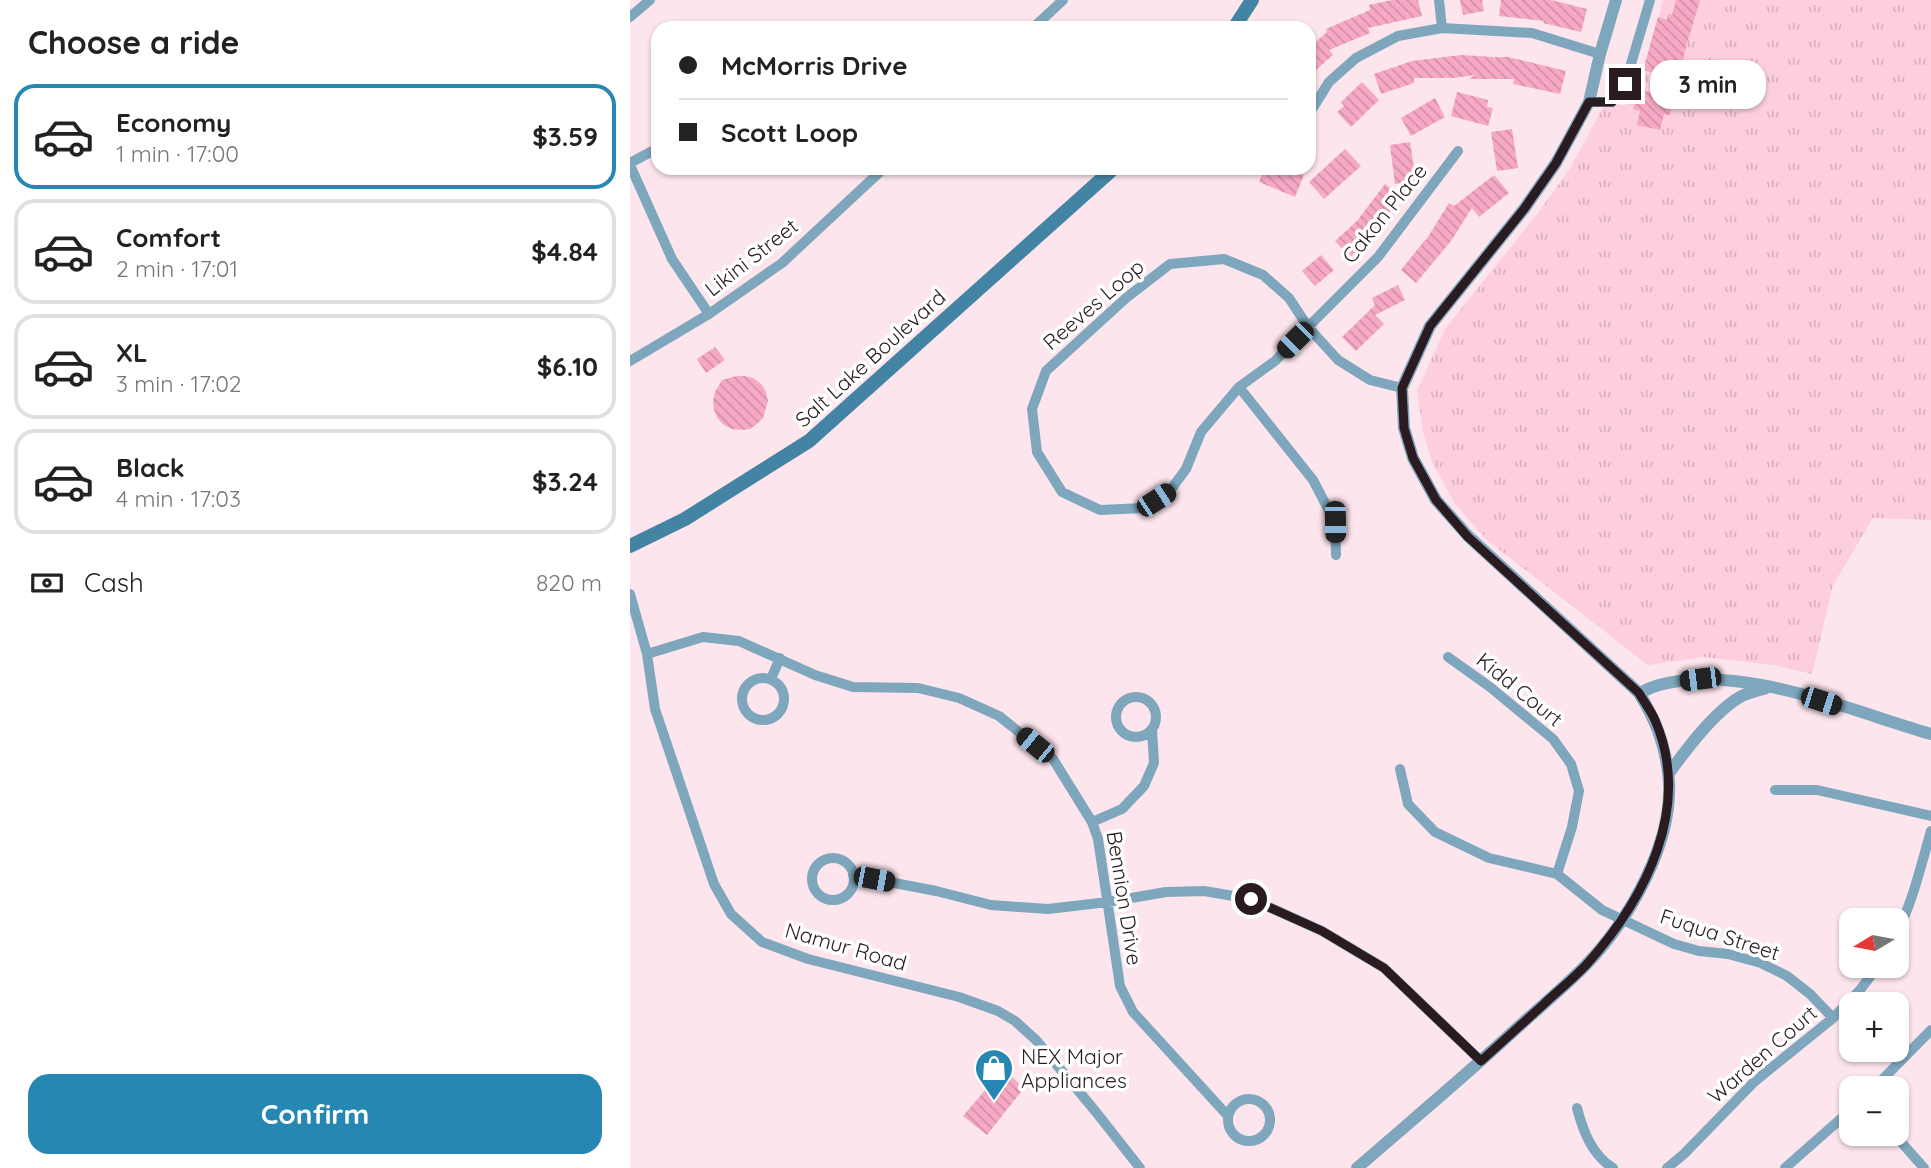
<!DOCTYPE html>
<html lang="en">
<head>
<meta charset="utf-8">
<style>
	:root { --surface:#fff; --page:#f2f2f2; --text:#222; --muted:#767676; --line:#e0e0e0; --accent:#2687b2 }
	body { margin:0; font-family:Quicksand,sans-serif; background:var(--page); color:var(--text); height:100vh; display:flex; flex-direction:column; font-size:26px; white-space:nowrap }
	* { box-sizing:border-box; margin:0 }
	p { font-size:23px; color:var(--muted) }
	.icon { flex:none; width:38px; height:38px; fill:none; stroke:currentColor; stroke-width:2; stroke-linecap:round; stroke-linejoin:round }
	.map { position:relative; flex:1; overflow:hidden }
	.details { display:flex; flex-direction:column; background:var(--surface); width:630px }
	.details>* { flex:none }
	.banner { position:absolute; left:21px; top:21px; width:665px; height:154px; border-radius:21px; box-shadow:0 2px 5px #0004; display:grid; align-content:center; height:154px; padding:0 28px; background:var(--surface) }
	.needle { width:46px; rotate:260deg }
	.tools { position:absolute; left:1209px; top:908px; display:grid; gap:14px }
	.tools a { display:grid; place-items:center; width:70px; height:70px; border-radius:14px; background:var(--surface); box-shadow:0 2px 5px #0004; font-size:35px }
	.end { position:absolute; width:32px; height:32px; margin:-16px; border:9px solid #291b20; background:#fff; box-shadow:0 0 0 4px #fff }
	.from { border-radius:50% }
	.bubble { position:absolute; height:49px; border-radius:21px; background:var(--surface); box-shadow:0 2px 5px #0004; font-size:23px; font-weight:800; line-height:49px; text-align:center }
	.car { position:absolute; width:21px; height:42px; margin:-21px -10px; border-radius:9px; box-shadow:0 0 5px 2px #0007; background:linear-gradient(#222 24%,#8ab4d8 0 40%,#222 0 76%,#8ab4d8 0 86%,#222 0) }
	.banner b { display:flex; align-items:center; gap:24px; height:66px; font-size:26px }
	.banner b+b { border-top:2px solid var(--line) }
	.banner i { width:18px; height:18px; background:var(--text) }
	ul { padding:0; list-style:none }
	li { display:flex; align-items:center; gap:21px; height:105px; margin:0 14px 10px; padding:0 14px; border:4px solid var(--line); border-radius:21px }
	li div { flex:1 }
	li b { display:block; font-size:26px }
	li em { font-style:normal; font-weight:800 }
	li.current { border-color:var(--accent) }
	li>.icon { width:63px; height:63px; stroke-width:1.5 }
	h2 { padding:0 28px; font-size:32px; line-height:84px }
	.pay { display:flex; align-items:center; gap:18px; height:77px; padding:0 28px; font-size:26px }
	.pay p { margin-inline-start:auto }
	.primary-button { display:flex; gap:14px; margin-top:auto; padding:14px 28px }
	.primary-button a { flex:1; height:80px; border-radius:21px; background:var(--accent); color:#fff; font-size:28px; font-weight:800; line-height:80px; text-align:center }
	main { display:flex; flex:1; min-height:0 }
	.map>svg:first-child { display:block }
</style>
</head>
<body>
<main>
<section class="details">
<h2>Choose a ride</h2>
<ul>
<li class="current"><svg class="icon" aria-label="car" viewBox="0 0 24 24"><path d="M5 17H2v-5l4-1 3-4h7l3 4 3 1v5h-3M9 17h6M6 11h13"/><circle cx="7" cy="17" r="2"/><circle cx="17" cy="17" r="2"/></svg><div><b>Economy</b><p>1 min · 17:00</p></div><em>$3.59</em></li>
<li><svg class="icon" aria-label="car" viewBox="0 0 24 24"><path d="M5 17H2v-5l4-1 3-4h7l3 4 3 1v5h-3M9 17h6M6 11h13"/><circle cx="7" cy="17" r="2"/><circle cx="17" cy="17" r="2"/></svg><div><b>Comfort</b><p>2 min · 17:01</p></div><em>$4.84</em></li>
<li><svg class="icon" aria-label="car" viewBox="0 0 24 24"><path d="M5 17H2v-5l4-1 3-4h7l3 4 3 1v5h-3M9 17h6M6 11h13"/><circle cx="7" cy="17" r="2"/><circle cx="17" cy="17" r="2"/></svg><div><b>XL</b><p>3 min · 17:02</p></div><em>$6.10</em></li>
<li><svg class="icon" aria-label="car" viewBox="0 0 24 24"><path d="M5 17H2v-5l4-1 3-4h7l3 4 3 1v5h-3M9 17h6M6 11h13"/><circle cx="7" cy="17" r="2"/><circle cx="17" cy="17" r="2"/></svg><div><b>Black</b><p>4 min · 17:03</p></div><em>$3.24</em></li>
</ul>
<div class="pay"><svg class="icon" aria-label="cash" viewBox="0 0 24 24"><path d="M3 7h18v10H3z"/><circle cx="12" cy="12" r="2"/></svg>Cash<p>820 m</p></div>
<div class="primary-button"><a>Confirm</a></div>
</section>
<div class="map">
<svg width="1301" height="1168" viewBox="0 0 1301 1168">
	<defs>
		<pattern id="grass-tufts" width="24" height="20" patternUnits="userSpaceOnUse" patternTransform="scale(1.75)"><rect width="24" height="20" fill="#fdcede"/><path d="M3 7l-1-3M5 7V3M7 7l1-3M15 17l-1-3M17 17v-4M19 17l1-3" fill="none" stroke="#d9b0be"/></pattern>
		<pattern id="building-back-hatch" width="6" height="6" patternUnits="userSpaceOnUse" patternTransform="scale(1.75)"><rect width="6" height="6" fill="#f6a8c5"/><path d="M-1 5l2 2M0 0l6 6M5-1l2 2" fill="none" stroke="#d390a9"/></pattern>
	</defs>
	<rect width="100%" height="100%" fill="#fde5ed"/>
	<!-- grass -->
	<path fill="url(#grass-tufts)" d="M1033 0H1301V520L1243 518 1203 585 1182 674 1143 665 1074 657 1018 665 857 540 825 504 802 462 793 432 787 391 815 329 908 213 941 167 974 105H996L1010 87Z"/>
	<!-- building -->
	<path fill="url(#building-back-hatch)" d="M762 0H788L792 16 738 28 740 33 699 50 703 55 679 76V48L697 32 696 29 740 10 739 5Z
		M830 0H852L854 11 833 15Z
		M871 0H921L957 9 951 32 913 23 914 21 869 16Z
		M1046 0H1070L1056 47 1040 115 1034 114 1030 130 1007 125 1010 111 1003 109 1007 89 1023 93 1028 74 1013 70 1028 17 1037 20 1038 14 1042 15Z
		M831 55 864 57 865 61V57H878L936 71 930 94 883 84 884 79H839L845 75 823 78H784V83L751 94 744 74 782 61Z
		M732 82 749 100 721 127 707 112 714 106 711 102Z
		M827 92 858 100 857 107 863 108 858 126 821 116Z
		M805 98 815 117 781 136 771 118Z
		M882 129 888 168 867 171 861 132Z
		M780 142 786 181 765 184 760 145Z
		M715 149 731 166 694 199 679 182Z
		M635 168H657L674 175 665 197 629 182Z
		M864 175 879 193 849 217 842 208 821 241 786 283 771 270 795 240H796L819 203 824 206Z
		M755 184 771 197 743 235 720 257 705 241 727 221Z
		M691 255 704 270 685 286 672 271Z
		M768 285 775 300 745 315 754 324 726 351 712 337 745 305 742 298Z
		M85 347 95 360 76 373 67 359Z
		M106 376H115L123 378 131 384 136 392 138 401 133 418 127 424 120 429 111 430 102 429 94 425 88 419 84 410 83 401 85 392 92 380Z
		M373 1069 394 1088 357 1135 333 1116Z"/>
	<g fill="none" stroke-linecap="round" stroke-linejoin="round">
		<!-- minor -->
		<path stroke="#7ea7bd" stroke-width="10" d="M809 0 812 28
			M0 17 20 0
			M403 28 433 0
			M959 102H982L995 84 1020 0
			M679 114 699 82 726 58 768 36 812 28 902 33 970 54
			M0 163 28 148
			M0 165 42 259 79 314
			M0 361 79 314 152 263 254 168
			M609 387 683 480 705 522 706 555
			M772 388 740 380 708 360 678 327 659 298 633 275 594 259 540 264 496 298 416 371 402 409 407 452 432 492 470 510 514 508 539 492 556 469 571 432 609 387 645 361 678 327 748 257 828 151
			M0 594 17 654 25 709 84 884 101 914 132 942 178 959 329 997 368 1011 385 1021 406 1040 466 1112 510 1168
			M17 654 73 637 109 641 185 675 223 687 288 688 329 698 369 716 423 759 462 822 468 839 490 986 503 1012 598 1116
			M818 657 860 687 923 739 941 764 949 791 942 827 927 874
			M112 699a21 21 0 1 1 42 0a21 21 0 1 1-42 0Z
			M141 679 150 658
			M486 717a20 20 0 1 1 40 0a20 20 0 1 1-40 0Z
			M770 769 778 804 805 832 859 858 927 874 972 910 1044 944 1069 951 1098 954 1131 963 1157 976 1180 994 1203 1018
			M1145 790H1187L1301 816
			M462 822 492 809 514 786 524 763 522 729
			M182 879a21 21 0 1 1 42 0a21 21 0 1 1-42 0Z
			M223 875 306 891 361 905 418 909 478 902 536 892 574 891 621 899 692 931 754 968 851 1061
			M1267 933C1283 901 1291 865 1301 831
			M1244 1088 1301 1030
			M598 1120a21 21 0 1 1 42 0a21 21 0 1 1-42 0Z
			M947 1108C953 1131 962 1155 983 1168
			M1264 1134 1294 1168
			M1037 1168 1054 1154 1124 1082 1203 1018 1230 990 1248 966
			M1155 1168 1222 1109"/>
		<!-- tertiary -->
		<path stroke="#7ea7bd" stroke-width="12" d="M1009 693C1016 690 1022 687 1029 685 1108 662 1224 712 1301 734
			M1039 773C1056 750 1084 712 1110 697 1117 693 1127 691 1136 688
			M727 1168C781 1121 835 1076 887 1028 910 1007 933 988 954 967 999 921 1047 839 1038 772 1034 741 1025 719 1009 693L838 536 806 500 783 458 774 428 772 388 800 326 894 209 926 163 959 102 970 54 986 0"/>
		<!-- secondary -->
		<path stroke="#4384a5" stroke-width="14" d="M604 28 622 0
			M0 546 55 519 179 441 484 168"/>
	</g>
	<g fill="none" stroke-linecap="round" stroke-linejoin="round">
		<!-- route -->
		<path stroke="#291b20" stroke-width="9" d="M621 899 692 931 754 968 851 1061C872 1042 893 1023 914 1004 928 991 944 978 957 964 1015 899 1063 808 1025 720 1021 711 1014 702 1009 693L838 537 806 500 783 458 774 428 772 388 800 326 894 209 926 163 959 102H982L995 84"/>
	</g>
	<!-- icons -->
	<defs>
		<symbol id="shop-pin" viewBox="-11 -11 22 30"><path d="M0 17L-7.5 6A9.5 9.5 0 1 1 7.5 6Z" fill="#2687b2" stroke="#fff"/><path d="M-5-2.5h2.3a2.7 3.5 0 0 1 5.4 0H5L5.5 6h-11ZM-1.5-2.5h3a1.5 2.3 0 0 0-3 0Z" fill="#fff"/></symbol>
	</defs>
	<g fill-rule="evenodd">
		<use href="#shop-pin" x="342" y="1046" width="44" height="60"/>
	</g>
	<g text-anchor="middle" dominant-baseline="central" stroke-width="7" stroke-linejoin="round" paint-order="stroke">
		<!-- street labels -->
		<g font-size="21" fill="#291b20" stroke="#fff">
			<text transform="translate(754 213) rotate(-51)">Cakon Place</text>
			<text transform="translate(121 257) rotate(-38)">Likini Street</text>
			<text transform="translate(463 304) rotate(-41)">Reeves Loop</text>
			<text transform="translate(240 358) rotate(-42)">Salt Lake Boulevard</text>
			<text transform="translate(890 689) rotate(39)">Kidd Court</text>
			<text transform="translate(495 898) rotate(81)">Bennion Drive</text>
			<text transform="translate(1090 934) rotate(18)">Fuqua Street</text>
			<text transform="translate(216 946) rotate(16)">Namur Road</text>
			<text transform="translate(1132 1054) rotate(-41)">Warden Court</text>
		</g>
		<!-- poi labels -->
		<g font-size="21" fill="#291b20" stroke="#fff" text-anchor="start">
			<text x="391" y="1056">NEX Major<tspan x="391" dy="24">Appliances</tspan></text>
		</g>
	</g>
</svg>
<div class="tools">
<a><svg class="needle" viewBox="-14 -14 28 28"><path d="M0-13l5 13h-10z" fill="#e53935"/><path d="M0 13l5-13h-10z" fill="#767676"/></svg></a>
<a>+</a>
<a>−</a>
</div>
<i class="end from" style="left:621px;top:899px"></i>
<i class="end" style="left:995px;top:84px"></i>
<div class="bubble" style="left:1020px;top:60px;width:116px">3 min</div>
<i class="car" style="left:665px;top:340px;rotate:225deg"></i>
<i class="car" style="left:526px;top:500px;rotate:57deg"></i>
<i class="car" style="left:705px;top:522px;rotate:179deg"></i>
<i class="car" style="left:1070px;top:679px;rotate:263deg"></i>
<i class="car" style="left:1191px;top:701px;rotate:108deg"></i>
<i class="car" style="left:405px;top:745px;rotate:309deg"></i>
<i class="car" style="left:244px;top:879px;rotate:101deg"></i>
<div class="banner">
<b><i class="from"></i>McMorris Drive</b>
<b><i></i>Scott Loop</b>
</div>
</div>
</main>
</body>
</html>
